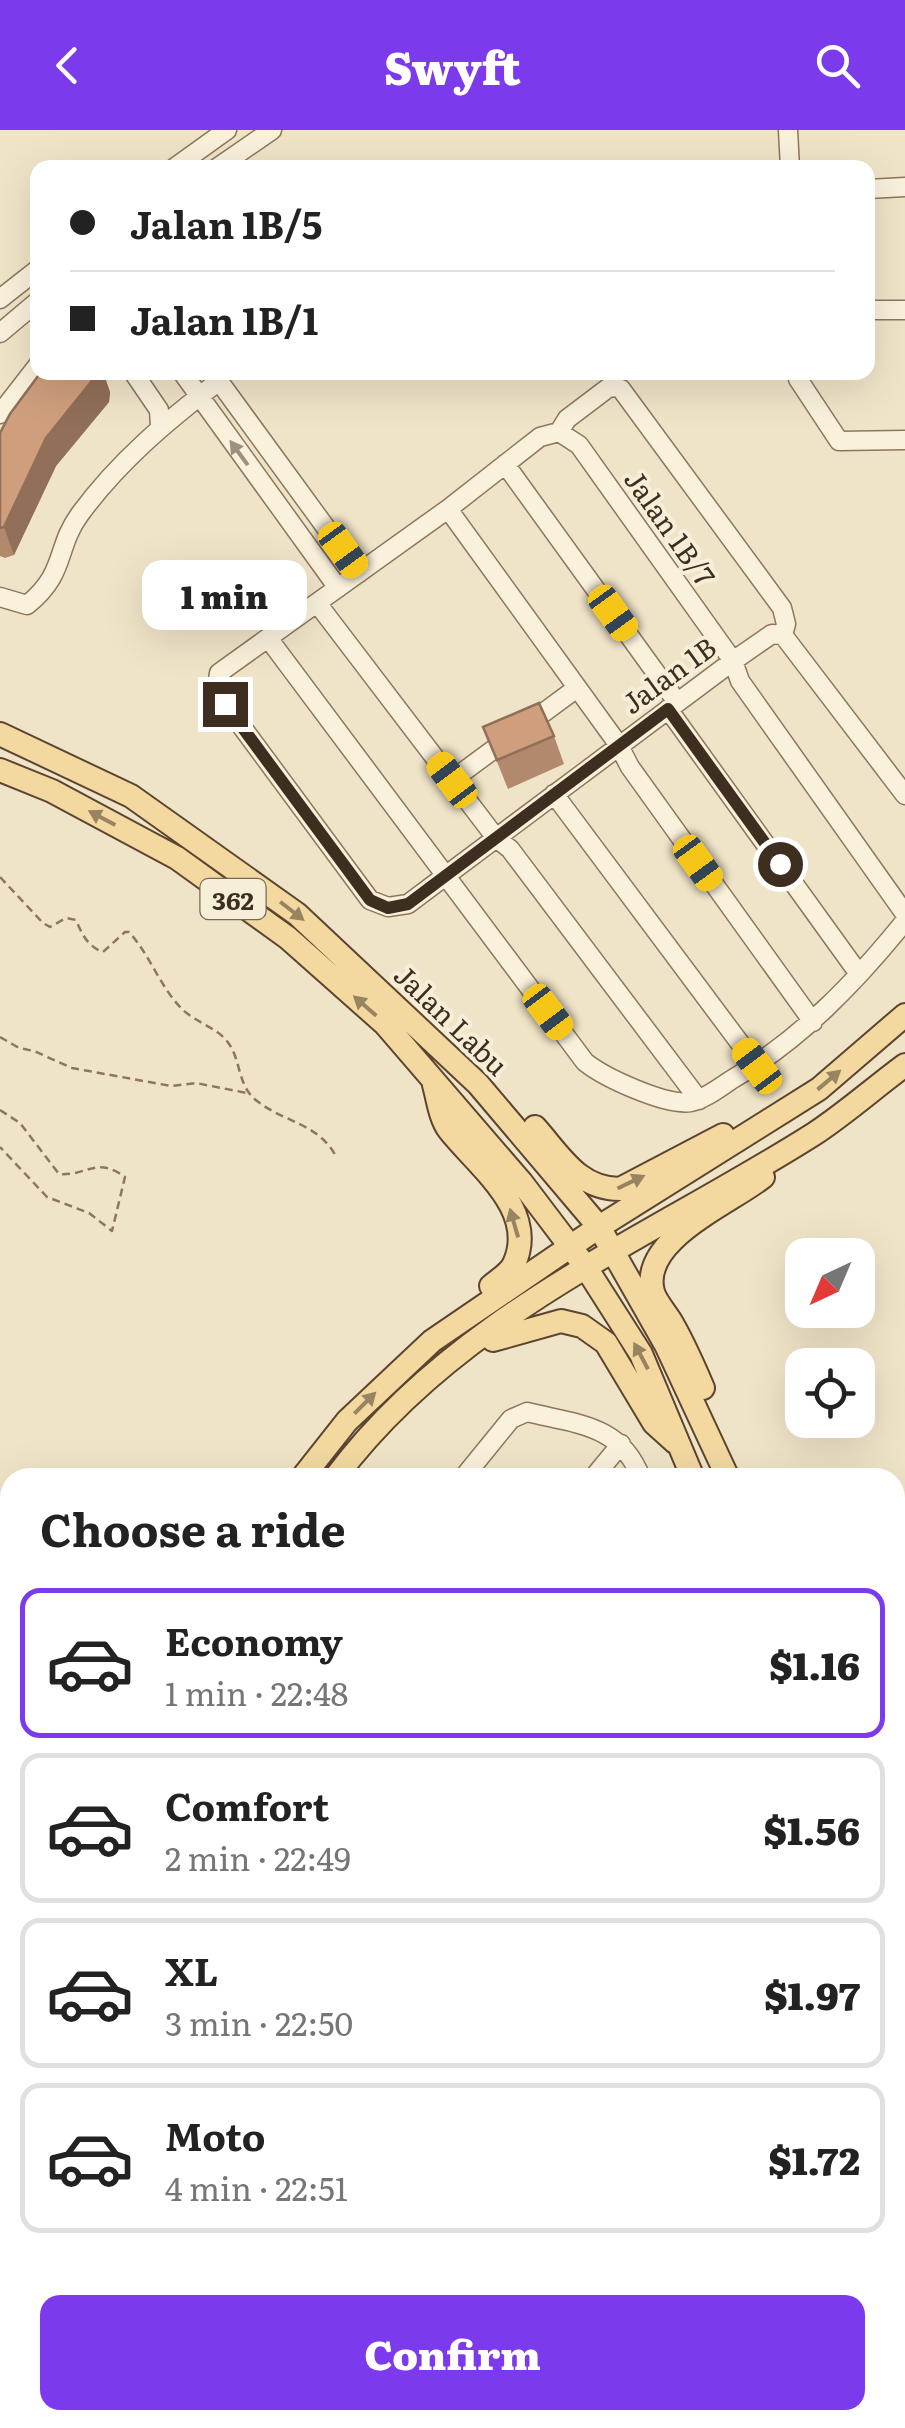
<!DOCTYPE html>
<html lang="en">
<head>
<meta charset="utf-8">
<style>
	:root { --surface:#fff; --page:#f6f6f6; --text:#222; --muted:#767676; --line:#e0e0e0; --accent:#7c3aed }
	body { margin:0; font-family:Literata,serif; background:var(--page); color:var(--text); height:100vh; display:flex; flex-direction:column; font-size:38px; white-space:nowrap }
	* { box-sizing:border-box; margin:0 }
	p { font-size:32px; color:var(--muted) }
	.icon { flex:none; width:55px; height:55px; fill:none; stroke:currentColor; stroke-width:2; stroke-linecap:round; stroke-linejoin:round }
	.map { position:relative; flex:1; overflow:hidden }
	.panel { position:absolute; left:0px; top:1338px; width:905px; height:962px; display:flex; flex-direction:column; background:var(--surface); border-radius:30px 30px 0 0; box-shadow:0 10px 40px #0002 }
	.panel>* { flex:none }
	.top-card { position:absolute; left:30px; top:30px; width:845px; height:220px; border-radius:20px; box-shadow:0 10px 40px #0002; display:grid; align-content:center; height:220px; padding:0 40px; background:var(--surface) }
	.needle { width:65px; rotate:224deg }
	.fabs { position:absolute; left:785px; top:1108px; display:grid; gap:20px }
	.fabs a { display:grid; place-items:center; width:90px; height:90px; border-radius:20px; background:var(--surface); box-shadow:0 10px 40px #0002; font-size:50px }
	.end { position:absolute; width:45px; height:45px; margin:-22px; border:12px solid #3d2e20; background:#fff; box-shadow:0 0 0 5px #fff }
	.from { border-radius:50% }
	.bubble { position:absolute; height:70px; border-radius:20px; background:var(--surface); box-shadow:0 10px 40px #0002; font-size:32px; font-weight:800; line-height:70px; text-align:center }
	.car { position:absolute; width:30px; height:60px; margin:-30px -15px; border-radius:12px; box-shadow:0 0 8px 2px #0007; background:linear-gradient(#f5c518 24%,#345 0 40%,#f5c518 0 76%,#345 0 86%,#f5c518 0) }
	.top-card b { display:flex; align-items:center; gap:35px; height:95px; font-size:38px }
	.top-card b+b { border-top:2px solid var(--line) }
	.top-card i { width:25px; height:25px; background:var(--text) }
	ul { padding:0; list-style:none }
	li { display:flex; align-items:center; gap:30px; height:150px; margin:0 20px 15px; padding:0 20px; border:5px solid var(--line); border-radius:20px }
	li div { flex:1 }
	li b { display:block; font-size:38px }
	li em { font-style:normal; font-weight:800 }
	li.current { border-color:var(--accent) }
	li>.icon { width:90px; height:90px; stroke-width:1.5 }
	h2 { padding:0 40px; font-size:45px; line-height:120px }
	.button { display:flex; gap:20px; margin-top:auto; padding:20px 40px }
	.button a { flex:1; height:115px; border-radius:20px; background:var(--accent); color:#fff; font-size:40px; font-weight:800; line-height:115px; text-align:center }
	header { display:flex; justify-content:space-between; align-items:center; height:130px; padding:0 40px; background:var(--accent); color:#fff; font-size:45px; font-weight:800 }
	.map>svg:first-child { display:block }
</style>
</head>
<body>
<header><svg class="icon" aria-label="back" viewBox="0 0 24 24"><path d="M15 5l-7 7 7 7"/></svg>Swyft<svg class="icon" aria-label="search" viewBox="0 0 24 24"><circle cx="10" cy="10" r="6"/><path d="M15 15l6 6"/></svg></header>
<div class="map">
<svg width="905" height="2298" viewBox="0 0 905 2298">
	<rect width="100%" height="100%" fill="#f0e4c8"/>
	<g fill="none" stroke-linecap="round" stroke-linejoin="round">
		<defs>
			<path id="minor" d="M788 0 790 38
				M174 38 227 0
				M217 38 272 0
				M868 59 905 57
				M0 169 38 139
				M868 180H905
				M0 203 38 171
				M133 242 159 280 160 296
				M182 242 338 458
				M798 242V249L839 311 905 310
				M213 243 359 443
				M615 257 621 259 782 478 786 494 783 505 772 504 733 531 408 774 388 777 370 770 225 574 217 558 219 543 448 379 540 307 559 302 567 289 608 258Z
				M0 284 38 235
				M559 302 579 315 733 531 740 551 905 784
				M505 334 677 572
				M448 379 618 614 630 637 813 892
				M0 467 27 475C67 443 55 418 80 384 119 331 167 291 219 251
				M317 473 496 708 510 719 699 970
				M783 505 905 665
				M268 508 585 932C605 948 666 976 691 972 705 969 719 958 731 950 800 910 855 853 905 791
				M668 579 859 844
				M452 650 577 558
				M554 664 757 936
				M463 1348 511 1289 527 1282C575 1294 621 1294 641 1348
				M593 1348 621 1314
				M0 1889 10 1888
				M0 1958 10 1971
				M84 2298 87 2290"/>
			<path id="major" d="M0 604 131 666 297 784 478 954 599 1097 666 1215 728 1348
				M0 640 52 661 177 728 288 808 385 894 522 1053 585 1136 641 1224 693 1348
				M434 955C438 969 440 988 449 1000 477 1036 539 1080 514 1134 510 1143 498 1150 491 1156
				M535 997C560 1025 578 1059 620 1059L723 1005
				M493 1210 561 1191 582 1196 606 1213 654 1293 675 1312
				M703 1258C694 1237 685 1216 673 1195 668 1185 656 1173 653 1162 639 1110 729 1074 763 1047
				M302 1348 347 1291 432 1211 599 1097 819 959 905 885
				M335 1348C455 1186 650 1108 814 1004 846 983 875 957 905 935
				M895 1758 905 1761
				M895 1808 905 1802
				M895 2062 905 2092
				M0 2160 10 2131
				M5 2298 10 2282
				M898 2298 905 2276"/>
		</defs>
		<!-- minor casing -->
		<use href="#minor" stroke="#8d765c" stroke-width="21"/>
		<!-- major casing -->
		<use href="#major" stroke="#5b4430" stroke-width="26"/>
		<!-- path -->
		<path stroke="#8d765c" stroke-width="2.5" stroke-dasharray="8 5" stroke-linecap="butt" d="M0 747 43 793 50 797 66 788 76 790C82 804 87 816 103 822L125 802H129C150 825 160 857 182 879 195 892 215 897 226 910 242 928 236 955 257 971 285 993 319 993 337 1028
			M0 907 19 918 34 921 72 938 171 956 196 953 247 963
			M0 980 20 993 59 1044C88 1046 96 1026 125 1047L112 1101 89 1083 47 1067 0 1017"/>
		<!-- minor -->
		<use href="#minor" stroke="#faf1dc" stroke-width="18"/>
		<!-- major -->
		<use href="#major" stroke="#f3d9a0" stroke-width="22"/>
	</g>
	<!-- wall -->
	<path fill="#b2896c" d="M41 242H103L110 262 109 272 56 336 14 425 5 428 0 426V303Z
		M483 597 554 606 564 634 508 659Z"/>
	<!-- shaded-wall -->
	<path fill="#916f58" d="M99 242H103L110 262 109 272 56 336 14 425 4 397 46 308Z"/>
	<!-- building -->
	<path fill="#cf9f7d" stroke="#916f58" stroke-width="2.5" d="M41 242H99L46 308 4 397 0 398V303L10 284Z
		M539 573 554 606 497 630 483 597Z"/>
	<!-- one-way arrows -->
	<defs><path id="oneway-solid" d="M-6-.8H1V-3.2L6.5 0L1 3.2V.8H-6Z" transform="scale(2.5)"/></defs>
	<use fill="#9c907e" href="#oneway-solid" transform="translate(239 323) rotate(-126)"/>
	<g fill="#988460">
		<use href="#oneway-solid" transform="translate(102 688) rotate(-152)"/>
		<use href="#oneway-solid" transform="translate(292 781) rotate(38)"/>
		<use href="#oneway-solid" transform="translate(365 876) rotate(-139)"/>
		<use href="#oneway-solid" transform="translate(829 950) rotate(-40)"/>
		<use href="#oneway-solid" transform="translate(631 1052) rotate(-26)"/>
		<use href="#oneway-solid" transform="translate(514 1093) rotate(-106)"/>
		<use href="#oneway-solid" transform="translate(641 1226) rotate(-118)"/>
		<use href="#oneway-solid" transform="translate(365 1273) rotate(-45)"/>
	</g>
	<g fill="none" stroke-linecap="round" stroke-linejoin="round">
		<!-- route -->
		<path stroke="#3d2e20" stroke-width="12" d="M225 574 370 770 388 778 408 774 668 579 780 734"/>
	</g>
	<g text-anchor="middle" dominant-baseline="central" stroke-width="8" stroke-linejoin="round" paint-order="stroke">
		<!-- shield labels -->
		<rect fill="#f7eed8" stroke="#756857" stroke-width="2.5" x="200.5" y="749" width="65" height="40" rx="8"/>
		<g font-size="25" font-weight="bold" fill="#3d2e20">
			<text x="233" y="769">362</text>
		</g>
		<!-- street labels -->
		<g font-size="28" fill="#3d2e20" stroke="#f7eed8">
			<text transform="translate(671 397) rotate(55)">Jalan 1B/7</text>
			<text transform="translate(668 544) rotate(-36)">Jalan 1B</text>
			<text transform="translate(452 889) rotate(44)">Jalan Labu</text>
		</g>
	</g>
</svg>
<div class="fabs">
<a><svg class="needle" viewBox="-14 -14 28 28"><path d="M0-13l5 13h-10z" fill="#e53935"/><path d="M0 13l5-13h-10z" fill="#767676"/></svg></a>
<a><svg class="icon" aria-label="locate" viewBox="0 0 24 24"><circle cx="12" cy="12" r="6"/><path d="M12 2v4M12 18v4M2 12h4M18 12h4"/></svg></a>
</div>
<i class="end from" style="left:780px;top:734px"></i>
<i class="end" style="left:225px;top:574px"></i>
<div class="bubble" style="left:142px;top:430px;width:165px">1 min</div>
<i class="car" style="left:343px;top:420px;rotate:144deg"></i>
<i class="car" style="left:613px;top:483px;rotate:144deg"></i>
<i class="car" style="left:452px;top:650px;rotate:323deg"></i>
<i class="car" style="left:698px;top:733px;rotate:144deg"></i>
<i class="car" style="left:548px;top:882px;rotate:143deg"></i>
<i class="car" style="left:757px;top:936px;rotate:323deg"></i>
<div class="top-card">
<b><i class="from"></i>Jalan 1B/5</b>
<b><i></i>Jalan 1B/1</b>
</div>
<section class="panel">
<h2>Choose a ride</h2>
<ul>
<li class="current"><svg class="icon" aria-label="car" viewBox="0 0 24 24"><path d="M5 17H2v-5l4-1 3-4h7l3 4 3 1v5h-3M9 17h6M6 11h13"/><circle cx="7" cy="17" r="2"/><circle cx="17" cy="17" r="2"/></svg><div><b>Economy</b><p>1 min · 22:48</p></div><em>$1.16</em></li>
<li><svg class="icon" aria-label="car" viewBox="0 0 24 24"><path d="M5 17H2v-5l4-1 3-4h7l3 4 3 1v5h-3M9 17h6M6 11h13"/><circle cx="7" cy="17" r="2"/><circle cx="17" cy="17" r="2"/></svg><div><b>Comfort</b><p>2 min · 22:49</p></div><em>$1.56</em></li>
<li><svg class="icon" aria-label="car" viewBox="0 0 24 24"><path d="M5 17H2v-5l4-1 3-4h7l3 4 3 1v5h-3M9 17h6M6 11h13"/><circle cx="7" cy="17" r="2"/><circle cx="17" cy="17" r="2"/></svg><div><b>XL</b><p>3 min · 22:50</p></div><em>$1.97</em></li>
<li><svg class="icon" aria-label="car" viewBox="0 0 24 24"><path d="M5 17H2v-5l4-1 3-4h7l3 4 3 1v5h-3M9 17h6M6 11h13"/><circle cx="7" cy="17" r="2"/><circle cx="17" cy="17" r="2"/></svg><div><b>Moto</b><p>4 min · 22:51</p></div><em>$1.72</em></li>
</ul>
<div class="button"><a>Confirm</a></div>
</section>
</div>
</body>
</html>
